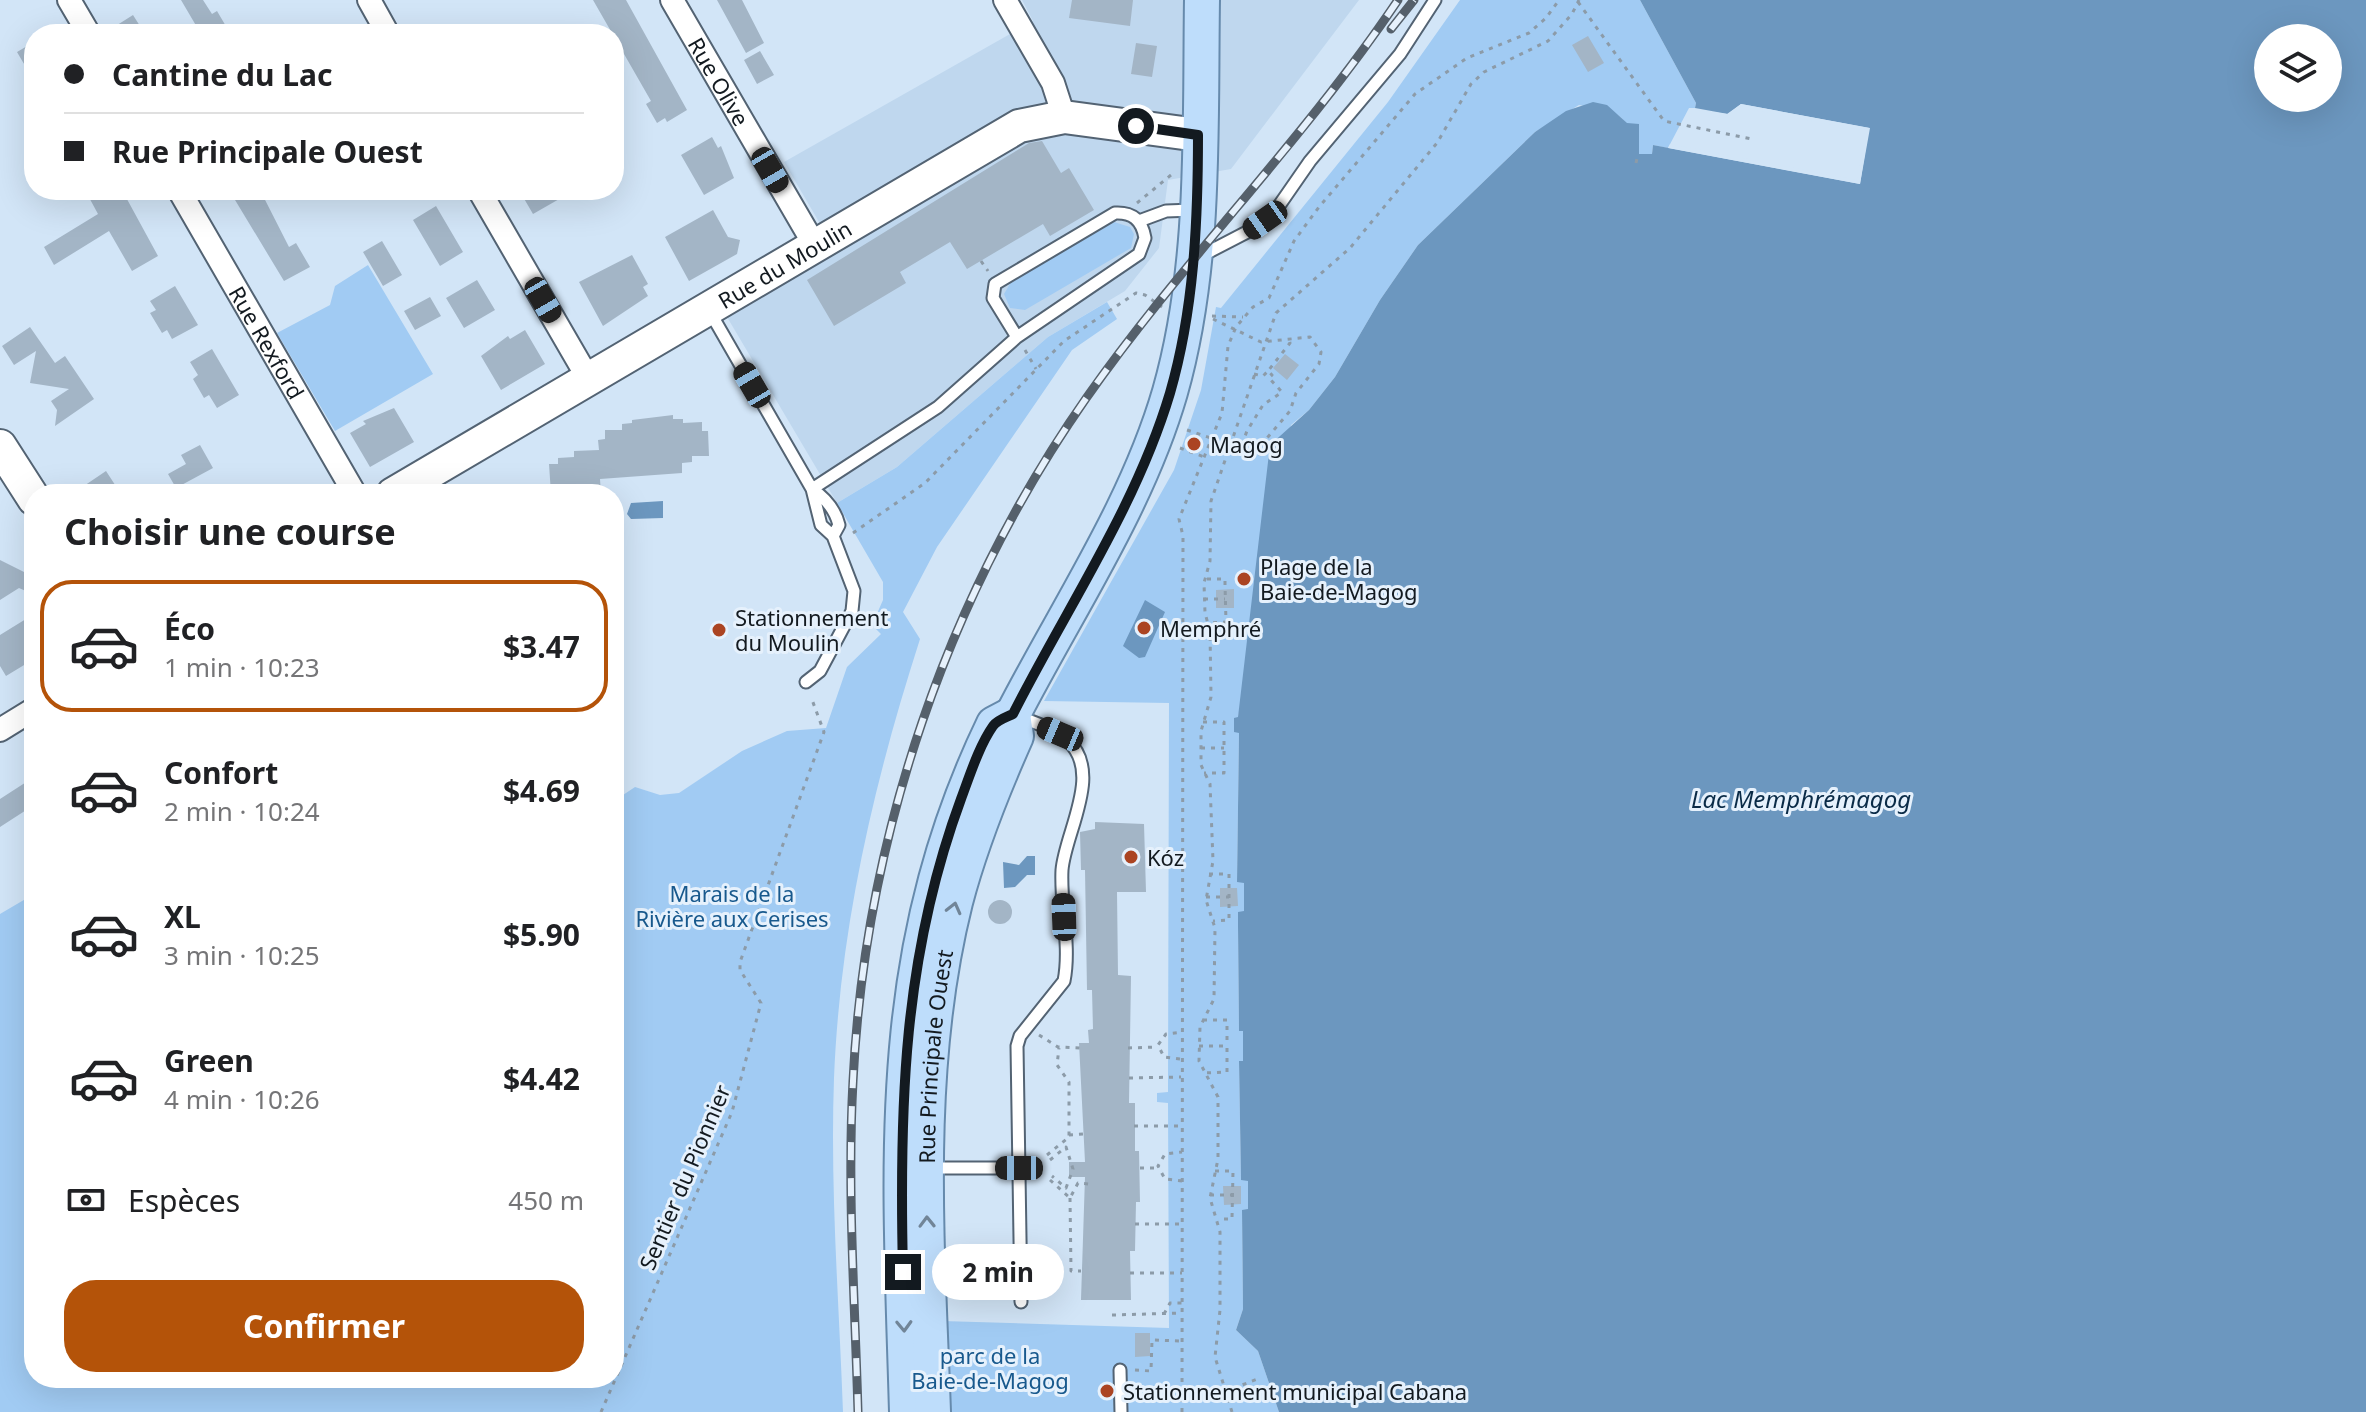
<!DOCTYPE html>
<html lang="fr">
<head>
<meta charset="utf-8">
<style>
	:root { --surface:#fff; --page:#f6f6f6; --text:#202124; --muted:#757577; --line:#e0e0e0; --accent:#b45309 }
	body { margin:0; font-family:"Noto Sans",sans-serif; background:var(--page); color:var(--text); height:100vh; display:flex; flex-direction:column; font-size:30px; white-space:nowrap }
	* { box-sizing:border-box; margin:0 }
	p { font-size:26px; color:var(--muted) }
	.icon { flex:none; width:44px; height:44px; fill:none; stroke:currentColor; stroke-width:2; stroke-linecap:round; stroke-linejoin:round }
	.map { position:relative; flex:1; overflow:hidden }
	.side { position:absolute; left:24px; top:484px; width:600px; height:904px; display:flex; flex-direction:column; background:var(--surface); border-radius:32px; box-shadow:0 8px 32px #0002 }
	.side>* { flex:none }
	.banner { position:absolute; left:24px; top:24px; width:600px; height:176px; border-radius:32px; box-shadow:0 8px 32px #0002; display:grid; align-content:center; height:176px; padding:0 40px; background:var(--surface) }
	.fabs { position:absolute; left:2254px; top:24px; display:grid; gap:16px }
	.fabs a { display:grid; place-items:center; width:88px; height:88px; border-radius:50%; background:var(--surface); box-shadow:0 8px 32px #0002; font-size:40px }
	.end { position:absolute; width:36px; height:36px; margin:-18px; border:10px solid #131a20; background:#fff; box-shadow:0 0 0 4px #fff }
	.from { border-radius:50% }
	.bubble { position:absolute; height:56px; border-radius:28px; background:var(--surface); box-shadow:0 8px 32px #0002; font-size:26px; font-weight:700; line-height:56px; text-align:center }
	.car { position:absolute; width:24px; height:48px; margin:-24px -12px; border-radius:10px; box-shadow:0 0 6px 2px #0007; background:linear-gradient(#222 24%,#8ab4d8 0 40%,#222 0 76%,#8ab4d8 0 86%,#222 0) }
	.banner b { display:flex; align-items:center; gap:28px; height:76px; font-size:30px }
	.banner b+b { border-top:2px solid var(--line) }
	.banner i { width:20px; height:20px; background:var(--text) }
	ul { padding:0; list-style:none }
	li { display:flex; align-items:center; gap:24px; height:132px; margin:0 16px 12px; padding:0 24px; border:4px solid transparent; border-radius:32px }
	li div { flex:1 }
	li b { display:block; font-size:30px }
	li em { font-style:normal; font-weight:700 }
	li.active { border-color:var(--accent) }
	li>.icon { width:72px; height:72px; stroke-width:1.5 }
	h2 { padding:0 40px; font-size:36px; line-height:96px }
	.pay { display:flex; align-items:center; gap:20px; height:88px; padding:0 40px; font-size:30px }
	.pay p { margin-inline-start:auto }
	.action { display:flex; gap:16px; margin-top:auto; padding:16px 40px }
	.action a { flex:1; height:92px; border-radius:32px; background:var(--accent); color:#fff; font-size:32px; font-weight:700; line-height:92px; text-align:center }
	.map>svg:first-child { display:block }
</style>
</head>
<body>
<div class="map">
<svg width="2366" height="1412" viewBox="0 0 2366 1412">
	<rect width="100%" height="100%" fill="#d2e5f7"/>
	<!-- built -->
	<path fill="#bfd7ee" d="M1022 0H1359L1231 169 1168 180 1159 248 1125 291 1048 337 897 467 837 503 727 317 836 251 784 162 1033 21Z"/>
	<!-- green -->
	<path fill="#a1cbf3" d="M1460 0H1640L1696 103 1695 108H1689L1668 148 1653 145 1652 154H1638C1623 110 1624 114 1579 105L1535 132 1418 245 1380 300 1335 377 1309 410 1291 425 1238 718H1234V732H1239L1237 882H1244V912H1238V926L1239 1030 1243 1031V1061L1239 1062 1241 1180H1248V1210L1242 1211 1243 1309 1236 1330 1258 1351 1279 1412H945L942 1321 1169 1328 1168 1103 1157 1102V1093L1168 1092 1169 703 1044 701 1174 470 1201 390 1216 307 1221 308 1388 102Z
		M1114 222 1130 227 1134 234 1131 248 1025 310 1010 308 1004 294 1011 282Z
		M368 265 433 374 335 431 277 333 330 305 335 286Z
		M1107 302 1117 319 1072 350 937 547 903 612 920 639C874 782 840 927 834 1078 830 1189 839 1301 843 1412H0V914L34 894V1378H614V801L635 787 660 795 679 793 742 751 787 731 826 728 847 667 881 634 872 625 883 600V582L837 503 897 467 1048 337Z"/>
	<!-- water -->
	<path fill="#6c97bf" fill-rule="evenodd" d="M1640 0H2366V1412H1279L1258 1351 1236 1330 1243 1309 1242 1210 1248 1209V1181L1241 1180 1239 1061H1243V1031H1239L1238 926V912L1244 911V883L1237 882 1239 733 1234 732V718L1238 717 1270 445 1309 410 1335 377 1380 300 1418 245 1535 132 1566 111 1593 102 1607 105 1627 123 1639 124V154H1652L1653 145 1860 184 1869 128 1741 104 1728 114 1695 108 1696 103ZM2268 38H2328V98H2268Z
		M663 501V518L631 519 627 514 631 503Z
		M1145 600 1165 612 1145 657 1139 658 1123 646Z
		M1027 856H1035V875H1027L1015 887 1004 888 1003 862 1019 865Z"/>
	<!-- pier -->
	<path fill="#d2e5f7" d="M1741 104 1870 128 1860 184 1668 148 1670 144 1857 180 1865 131 1742 108 1728 118 1691 109 1727 114Z"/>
	<!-- building -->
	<path fill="#a3b5c6" d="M181 0H203L212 14 217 11 227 28 218 34H201Z
		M593 0H626L687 110 667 122 665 118 657 123 646 104 651 101Z
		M717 0H742L764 43 746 53Z
		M1072 0H1133L1130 26 1069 18Z
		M133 15 145 34H103Z
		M1588 36 1604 63 1588 72 1572 45Z
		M34 42V81L17 52Z
		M1136 43 1157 46 1152 77 1131 74Z
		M760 51 774 75 757 84 744 60Z
		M712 137 718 148 721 146 734 178 704 195 681 155Z
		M1042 141 1061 173 1069 168 1094 210 1050 236 1043 224 967 269 950 242 900 272 906 283 834 326 807 280 1029 143Z
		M85 190H122L158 256 132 271 109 231 54 265 44 247 98 214Z
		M229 190H260L289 247 296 243 310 267 284 281Z
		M519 190H575L533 214Z
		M436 206 463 252 440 266 413 220Z
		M713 210 728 237 740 240 737 254 689 281 665 237Z
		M382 241 402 275 383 286 363 252Z
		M632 255 648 284 643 287 648 296 603 326 579 282Z
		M477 280 495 310 464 328 446 298Z
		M175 286 198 325 172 339 167 330 162 333 150 313 156 310 150 301Z
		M430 297 441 316 415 330 404 311Z
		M30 327 55 363 65 356 94 399 55 426 57 410 51 401 69 389 30 383 36 351 14 365 2 346Z
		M525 330 545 364 501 390 481 356 508 336 510 339Z
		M212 349 239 395 217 408 209 395 204 398 193 379 198 375 190 362Z
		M1285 354 1299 365 1287 380 1273 368Z
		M394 408 414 442 370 467 350 433 366 424 363 421Z
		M673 415V419H683V423L702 422V431H708L709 456H692V462L682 463V473L600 479 601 494H551L549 464H558V458L574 457V451L599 450 598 440 605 439V430H622V424L632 423V420Z
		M200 445 213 468 176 488 168 474 186 464 181 455Z
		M106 471 121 494H72Z
		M0 560 34 577 28 592 19 588 0 600Z
		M1234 589V608H1216V590Z
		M34 614V659L6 676 0 666V635Z
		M34 777V805L0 827V799Z
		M1095 822 1144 824 1146 892H1117L1118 975 1131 976 1129 1103H1135V1151H1139L1140 1202H1136L1135 1251H1130L1131 1300H1081L1085 1177H1069V1162H1085L1079 1043H1089L1088 1030 1093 1029 1092 990H1087L1085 870H1081L1080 832 1095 829Z
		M1220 888H1237L1238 906 1220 907Z
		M988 912a12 12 0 1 1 24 0a12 12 0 1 1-24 0Z
		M1223 1186H1241V1204L1224 1205Z
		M1135 1333H1150V1356L1135 1357Z"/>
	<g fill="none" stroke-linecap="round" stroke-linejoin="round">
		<defs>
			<path id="lane" d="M1139 221 1166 211 1193 210
				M1201 256 1251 230 1276 210 1310 161 1400 54 1435 0
				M710 312 812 489 821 525 833 536 854 591 852 611 820 671 806 682
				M812 489 938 407 1017 337 1139 254 1145 238C1142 220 1132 212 1115 213L995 284 993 298 1017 337
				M812 489C824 497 835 509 839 525L833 536
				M1018 716C1034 723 1054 728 1067 740 1104 772 1065 832 1062 870 1060 906 1071 945 1064 981L1020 1036 1017 1046 1021 1302
				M929 1168H1019
				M1120 1370 1121 1412"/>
			<g id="street">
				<path d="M69 0 89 34"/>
				<path d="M369 0 388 34"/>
				<path id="s1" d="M672 0 814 244"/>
				<path d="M1005 0 1053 83 1064 117"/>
				<path id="s2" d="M179 190 355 494"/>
				<path d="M479 190 588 378"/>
				<path d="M0 730 34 709"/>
			</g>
			<g id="secondary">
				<path d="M0 446 34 499"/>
				<path id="s3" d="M393 494 1019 126 1064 117 1198 135"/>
			</g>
			<g id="primary">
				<path d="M907 1412C900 1163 882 956 994 724L1013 714"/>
				<path id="s4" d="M933 1412C927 1242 913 1069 955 902 970 845 992 790 1016 736L1013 714C1067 609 1137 506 1170 392 1206 266 1200 130 1202 0"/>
			</g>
		</defs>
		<!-- lane casing -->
		<use href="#lane" stroke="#536373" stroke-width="15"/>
		<!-- street casing -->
		<use href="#street" stroke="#536373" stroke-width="26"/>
		<!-- secondary casing -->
		<use href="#secondary" stroke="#536373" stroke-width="36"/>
		<!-- primary casing -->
		<use href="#primary" stroke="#668aac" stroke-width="38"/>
		<!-- path -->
		<path stroke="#8c9ba8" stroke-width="3" stroke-dasharray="4 6" stroke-linecap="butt" d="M1578 2 1664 121 1752 139
			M1636 163 1638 154
			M1137 203 1171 175
			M981 261 988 271
			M1212 316 1243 317
			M1213 319 1261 342 1310 337 1321 352 1319 364 1296 393 1290 411 1267 438 1258 458 1226 450
			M1025 350 1036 369
			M1254 374 1263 376 1268 371
			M1187 430 1214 439
			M1180 448 1207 458
			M1238 454 1247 431 1263 405 1282 392 1269 378 1272 375 1268 371 1290 343 1289 338
			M853 533 925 483 1064 341 1136 293 1145 295 1162 307
			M1207 579H1225V584L1226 622 1208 623
			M1204 599H1225
			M1203 722H1224V773H1204
			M1201 748H1224
			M1209 874H1229V920L1213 921
			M1206 897H1229
			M1203 1020H1227V1044
			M1039 1035 1058 1047 1080 1048
			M1199 1046H1227V1072L1203 1073
			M1128 1048 1158 1047
			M1180 1059 1164 1057 1158 1045 1166 1034 1182 1032
			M1129 1078 1181 1077
			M1134 1126H1182
			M1069 1135 1084 1134
			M1047 1155 1069 1137V1082L1057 1065 1059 1048
			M1050 1160 1066 1147 1073 1169 1066 1188 1052 1176
			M1140 1168H1158
			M1215 1171H1233L1232 1219H1218
			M1050 1180 1070 1198 1078 1183 1089 1184
			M1182 1181 1165 1179 1158 1166 1165 1154 1182 1152
			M1210 1195H1231
			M1070 1198 1071 1271H1081
			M1135 1224H1182
			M1130 1273H1182
			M1164 1314 1170 1303H1182
			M1112 1315 1182 1313
			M1135 1370 1151 1371 1152 1340 1181 1341
			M1224 1392 1260 1378
			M601 1412 732 1112 761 1003 740 970V962L824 732 811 697
			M1182 1412 1183 536 1179 519 1222 413 1228 346 1236 327 1253 307 1269 298 1294 241 1319 207 1415 94 1467 58 1529 33 1546 18 1559 0
			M1232 1412 1215 1357 1220 1310V1232L1210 1198 1218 1159V1097L1199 1061 1200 1027 1214 999 1215 928 1206 900 1213 861 1210 784 1201 765V731L1211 697 1210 631 1205 613 1204 583 1210 561 1211 501 1276 313 1350 248 1437 143 1471 84 1484 72 1548 41 1572 14 1579 0"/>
		<!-- lane -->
		<use href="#lane" stroke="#fff" stroke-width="11"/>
		<!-- street -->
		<use href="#street" stroke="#fff" stroke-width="22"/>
		<!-- secondary -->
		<use href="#secondary" stroke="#fff" stroke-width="32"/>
		<!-- primary -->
		<use href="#primary" stroke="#beddfb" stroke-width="34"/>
		<defs>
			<path id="rail" d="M1391 29 1414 0
				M858 1412C855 1302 847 1191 853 1081 865 837 947 597 1087 397 1184 259 1304 140 1398 0"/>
		</defs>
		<!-- rail casing -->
		<use href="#rail" stroke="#55606b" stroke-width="9"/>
		<!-- rail -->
		<use href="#rail" stroke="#e6f1fc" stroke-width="6" stroke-dasharray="18" stroke-linecap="butt"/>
	</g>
	<!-- one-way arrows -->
	<defs><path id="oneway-chevron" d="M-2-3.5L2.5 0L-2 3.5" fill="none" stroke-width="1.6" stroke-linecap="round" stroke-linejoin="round" transform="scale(2)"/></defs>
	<g stroke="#718598">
		<use href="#oneway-chevron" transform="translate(954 908) rotate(-76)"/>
		<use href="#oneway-chevron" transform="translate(927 1222) rotate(-91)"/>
		<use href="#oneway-chevron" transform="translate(904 1326) rotate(88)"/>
	</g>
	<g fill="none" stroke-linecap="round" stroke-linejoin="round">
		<!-- route -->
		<path stroke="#131a20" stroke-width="10" d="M903 1272C899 1106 903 956 961 799 970 775 979 746 993 726 997 720 1007 717 1013 714 1066 609 1136 507 1170 393 1194 310 1198 222 1198 135L1136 126"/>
	</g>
	<!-- markers -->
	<g fill="#ab4422" stroke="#e6f1fc" stroke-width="3">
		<circle cx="1194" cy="444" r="8"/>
		<circle cx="1244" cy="579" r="8"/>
		<circle cx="1144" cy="628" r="8"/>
		<circle cx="719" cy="630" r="8"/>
		<circle cx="1131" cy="857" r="8"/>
		<circle cx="1107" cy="1391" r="8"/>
	</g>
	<g text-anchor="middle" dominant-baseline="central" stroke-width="6" stroke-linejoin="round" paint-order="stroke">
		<!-- street labels -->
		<g font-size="22" fill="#131a20" stroke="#e6f1fc">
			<text stroke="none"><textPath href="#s1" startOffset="94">Rue Olive</textPath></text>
			<text stroke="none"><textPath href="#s3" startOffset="454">Rue du Moulin</textPath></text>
			<text stroke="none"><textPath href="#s2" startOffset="176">Rue Rexford</textPath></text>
			<text stroke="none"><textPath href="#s4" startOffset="356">Rue Principale Ouest</textPath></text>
			<text transform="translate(684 1177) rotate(-67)">Sentier du Pionnier</text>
		</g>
		<!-- poi labels -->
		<g font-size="22" fill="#131a20" stroke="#e6f1fc" text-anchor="start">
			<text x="1210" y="444">Magog</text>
			<text x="1260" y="566">Plage de la<tspan x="1260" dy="25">Baie-de-Magog</tspan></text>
			<text x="735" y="617">Stationnement<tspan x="735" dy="25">du Moulin</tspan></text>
			<text x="1160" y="628">Memphré</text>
			<text x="1147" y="857">Kóz</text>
			<text x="1123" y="1391">Stationnement municipal Cabana</text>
		</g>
		<!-- park labels -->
		<g font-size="22" fill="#18598d" stroke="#e6f1fc">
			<text x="732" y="893">Marais de la<tspan x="732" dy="25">Rivière aux Cerises</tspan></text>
			<text x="990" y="1355">parc de la<tspan x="990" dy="25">Baie-de-Magog</tspan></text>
		</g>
		<!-- water labels -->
		<g font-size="24" font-style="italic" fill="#0a2b47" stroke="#e6f1fc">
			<text x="1801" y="798">Lac Memphrémagog</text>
		</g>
	</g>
</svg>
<div class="fabs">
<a><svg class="icon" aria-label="layers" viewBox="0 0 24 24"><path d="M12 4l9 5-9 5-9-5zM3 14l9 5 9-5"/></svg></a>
</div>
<i class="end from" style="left:1136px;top:126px"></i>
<i class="end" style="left:903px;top:1272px"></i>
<div class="bubble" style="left:932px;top:1244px;width:132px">2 min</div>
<i class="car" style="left:770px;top:170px;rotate:150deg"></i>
<i class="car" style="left:1265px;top:220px;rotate:235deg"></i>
<i class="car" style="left:543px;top:300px;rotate:150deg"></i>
<i class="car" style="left:752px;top:385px;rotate:330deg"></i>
<i class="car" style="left:1060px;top:734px;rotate:293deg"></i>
<i class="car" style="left:1064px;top:917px;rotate:358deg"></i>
<i class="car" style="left:1019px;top:1168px;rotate:270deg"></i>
<div class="banner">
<b><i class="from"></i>Cantine du Lac</b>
<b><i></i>Rue Principale Ouest</b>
</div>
<section class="side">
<h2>Choisir une course</h2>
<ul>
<li class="active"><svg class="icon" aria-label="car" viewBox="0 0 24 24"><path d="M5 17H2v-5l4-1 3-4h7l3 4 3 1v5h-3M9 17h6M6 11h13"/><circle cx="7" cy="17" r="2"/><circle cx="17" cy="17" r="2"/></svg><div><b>Éco</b><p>1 min · 10:23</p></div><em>$3.47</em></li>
<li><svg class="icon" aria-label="car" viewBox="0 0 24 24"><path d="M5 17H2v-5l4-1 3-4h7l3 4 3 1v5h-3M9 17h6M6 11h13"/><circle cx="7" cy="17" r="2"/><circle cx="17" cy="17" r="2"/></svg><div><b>Confort</b><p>2 min · 10:24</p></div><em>$4.69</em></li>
<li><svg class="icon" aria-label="car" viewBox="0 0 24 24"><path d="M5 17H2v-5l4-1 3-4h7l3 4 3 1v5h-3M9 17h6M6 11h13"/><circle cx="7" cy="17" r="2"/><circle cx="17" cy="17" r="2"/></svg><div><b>XL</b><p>3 min · 10:25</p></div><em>$5.90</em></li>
<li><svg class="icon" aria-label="car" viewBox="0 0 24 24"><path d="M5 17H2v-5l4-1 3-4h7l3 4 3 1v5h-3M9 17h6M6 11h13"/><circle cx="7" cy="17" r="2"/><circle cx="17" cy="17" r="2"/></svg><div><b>Green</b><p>4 min · 10:26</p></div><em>$4.42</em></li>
</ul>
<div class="pay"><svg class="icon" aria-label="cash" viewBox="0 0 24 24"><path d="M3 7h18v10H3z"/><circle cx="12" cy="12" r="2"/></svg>Espèces<p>450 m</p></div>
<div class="action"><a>Confirmer</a></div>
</section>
</div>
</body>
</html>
